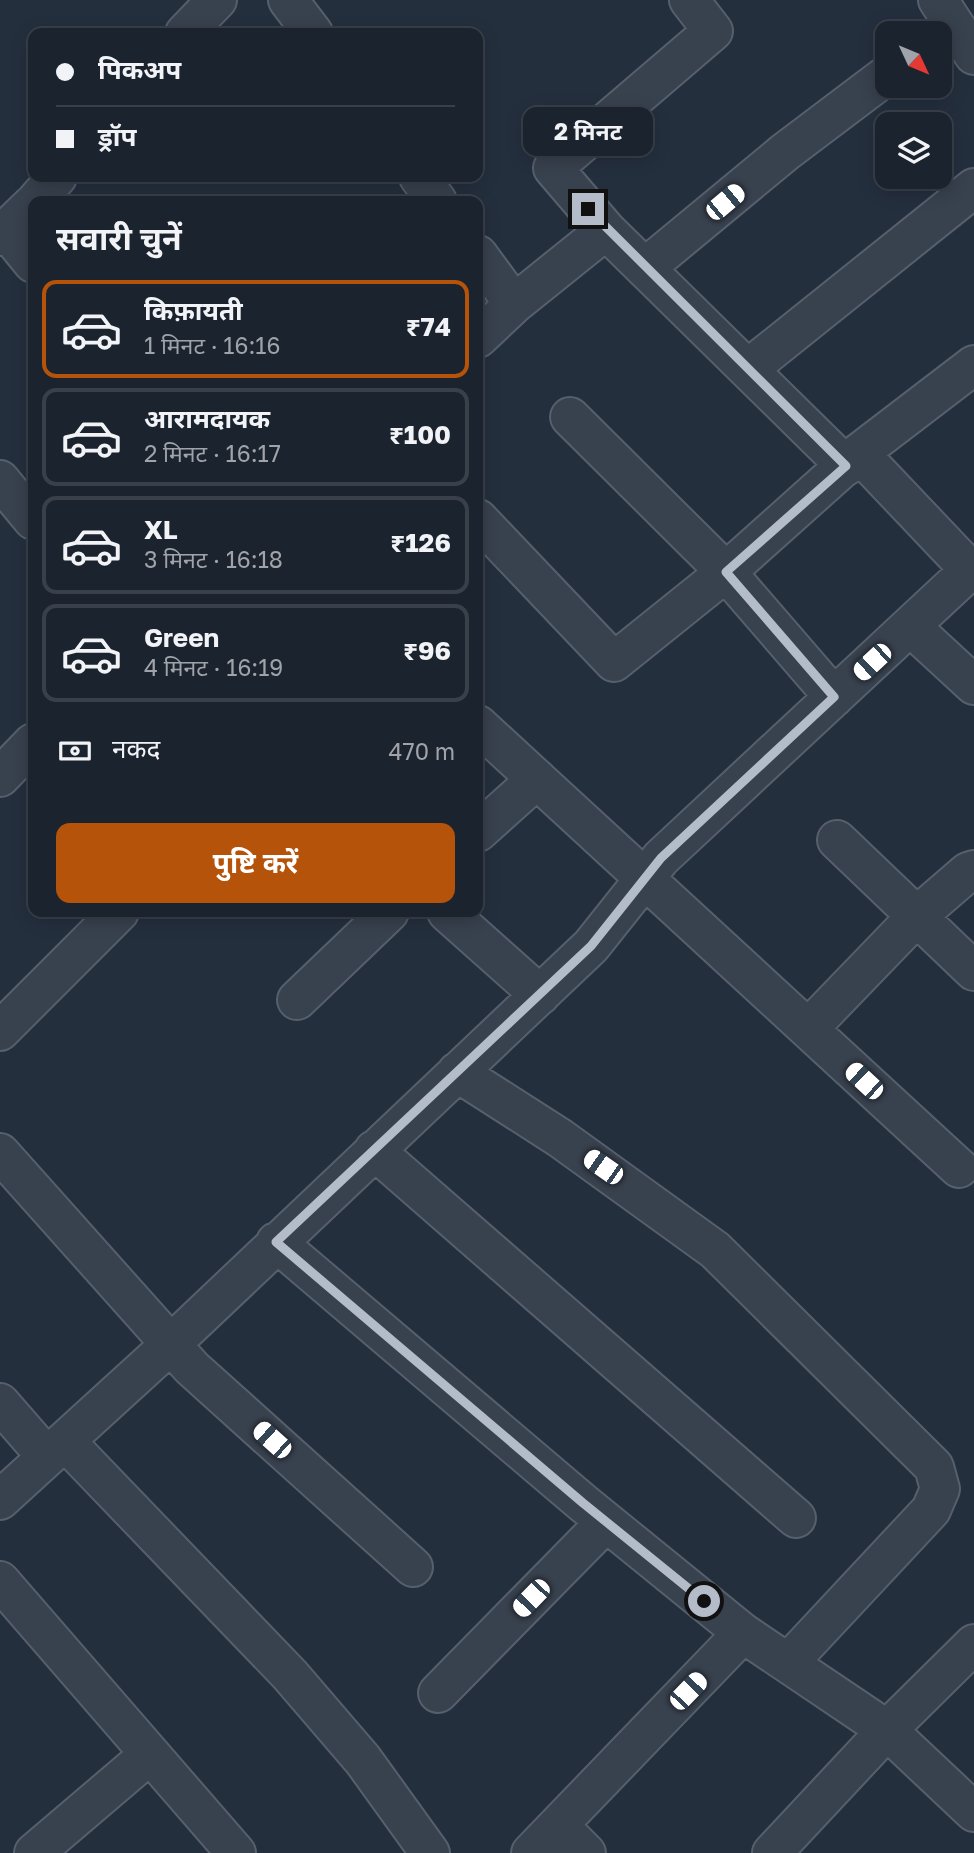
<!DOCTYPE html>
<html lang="hi">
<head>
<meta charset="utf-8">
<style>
	:root { --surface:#1b232e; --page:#282f3a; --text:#f1f3f6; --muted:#a0a4aa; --line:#39404a; --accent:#b45309 }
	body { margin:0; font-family:"Golos Text","Noto Sans Devanagari",sans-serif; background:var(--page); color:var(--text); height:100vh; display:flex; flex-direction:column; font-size:26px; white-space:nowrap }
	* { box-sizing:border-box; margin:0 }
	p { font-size:23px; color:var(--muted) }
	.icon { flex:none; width:38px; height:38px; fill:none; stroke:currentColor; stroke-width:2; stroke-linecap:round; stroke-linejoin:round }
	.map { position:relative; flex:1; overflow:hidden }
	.details { position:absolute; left:28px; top:196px; width:455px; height:721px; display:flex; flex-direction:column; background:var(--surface); border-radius:14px; box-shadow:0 4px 18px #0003,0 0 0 2px var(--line) }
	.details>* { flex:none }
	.top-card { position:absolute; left:28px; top:28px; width:455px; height:154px; border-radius:14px; box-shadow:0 4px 18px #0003,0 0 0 2px var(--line); display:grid; align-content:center; height:154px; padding:0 28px; background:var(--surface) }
	.needle { width:46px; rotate:134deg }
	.tools { position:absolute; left:875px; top:21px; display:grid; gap:14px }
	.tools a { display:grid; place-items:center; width:77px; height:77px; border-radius:14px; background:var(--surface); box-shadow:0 4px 18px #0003,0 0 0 2px var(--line); font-size:35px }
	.end { position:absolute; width:32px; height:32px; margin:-16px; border:9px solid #b4bcc9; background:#111; box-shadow:0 0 0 4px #111 }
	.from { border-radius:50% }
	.bubble { position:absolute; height:49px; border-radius:14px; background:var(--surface); box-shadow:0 4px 18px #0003,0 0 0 2px var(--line); font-size:23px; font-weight:700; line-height:49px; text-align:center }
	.car { position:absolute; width:21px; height:42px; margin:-21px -10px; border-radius:9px; box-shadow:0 0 5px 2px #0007; background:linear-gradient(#fff 24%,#345 0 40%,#fff 0 76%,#345 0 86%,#fff 0) }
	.top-card b { display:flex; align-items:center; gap:24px; height:66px; font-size:26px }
	.top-card b+b { border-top:2px solid var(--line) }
	.top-card i { width:18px; height:18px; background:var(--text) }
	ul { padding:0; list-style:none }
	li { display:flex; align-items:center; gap:21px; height:98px; margin:0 14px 10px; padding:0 14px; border:4px solid var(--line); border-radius:14px }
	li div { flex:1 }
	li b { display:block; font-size:26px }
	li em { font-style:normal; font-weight:700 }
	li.on { border-color:var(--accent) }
	li>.icon { width:63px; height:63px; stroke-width:1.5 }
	h2 { padding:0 28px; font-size:32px; line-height:84px }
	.pay { display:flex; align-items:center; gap:18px; height:77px; padding:0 28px; font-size:26px }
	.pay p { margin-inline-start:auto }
	.button { display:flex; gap:14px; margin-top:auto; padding:14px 28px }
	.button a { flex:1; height:80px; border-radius:14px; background:var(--accent); color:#fff; font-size:28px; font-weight:700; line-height:80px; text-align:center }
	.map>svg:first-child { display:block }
</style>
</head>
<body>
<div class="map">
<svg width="974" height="1853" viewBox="0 0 974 1853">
	<rect width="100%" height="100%" fill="#242f3e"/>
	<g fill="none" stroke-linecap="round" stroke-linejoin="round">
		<defs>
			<path id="minor" d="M288 0 313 33
				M938 0 974 55
				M185 33 217 0
				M419 177 437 201
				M36 201 57 177
				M606 230 846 466
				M7 231 33 263
				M0 236 33 204
				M478 255 514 304 478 338
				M645 268 785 152 887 75
				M514 304 606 230 553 168 713 31 689 0
				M748 369 974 188
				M0 480 33 520
				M478 519 614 662 726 572 570 417
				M910 626 974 685
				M834 697 726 572 859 453 974 365
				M478 725 959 1168
				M0 777 33 743
				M478 832 537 779
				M837 840 974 971
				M447 912 540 995
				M297 1000 389 912
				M808 1029 917 916 968 872 974 870
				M0 1031 119 912
				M457 1072 560 1138 715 1250 934 1467 940 1489 931 1510 788 1663
				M374 1150 796 1518
				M0 1153 192 1368 413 1567
				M276 1242 583 1503 743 1633 887 1730 974 1812
				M0 1403 47 1457
				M65 1441 290 1675 363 1760 430 1853
				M0 1500 171 1344 591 946 661 858 970 570 859 453
				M0 1581 236 1853
				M438 1693 606 1522
				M558 1825 586 1853
				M34 1853 149 1755
				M531 1853 743 1633
				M772 1853 887 1730 974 1644"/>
		</defs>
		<!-- minor casing -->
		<use href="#minor" stroke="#565f6c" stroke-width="42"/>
		<!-- minor -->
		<use href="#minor" stroke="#38414e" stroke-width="38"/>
	</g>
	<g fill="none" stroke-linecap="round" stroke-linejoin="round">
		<!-- route -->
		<path stroke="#b4bcc9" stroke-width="9" d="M588 209 846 466 726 572 834 697 661 858 591 946 276 1242 583 1503 704 1601"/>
	</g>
</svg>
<div class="tools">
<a><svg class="needle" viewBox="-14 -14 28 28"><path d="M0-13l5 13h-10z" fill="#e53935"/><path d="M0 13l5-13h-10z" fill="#a0a4aa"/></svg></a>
<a><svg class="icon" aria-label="layers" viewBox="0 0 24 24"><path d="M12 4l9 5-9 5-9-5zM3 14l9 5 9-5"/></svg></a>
</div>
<i class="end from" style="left:704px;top:1601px"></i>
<i class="end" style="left:588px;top:209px"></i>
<div class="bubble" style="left:523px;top:107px;width:130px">2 मिनट</div>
<i class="car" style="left:725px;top:202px;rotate:50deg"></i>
<i class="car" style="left:872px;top:662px;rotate:227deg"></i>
<i class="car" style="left:864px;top:1081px;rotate:313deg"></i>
<i class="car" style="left:603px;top:1167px;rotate:305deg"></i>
<i class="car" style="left:272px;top:1440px;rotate:312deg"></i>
<i class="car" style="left:531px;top:1598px;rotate:224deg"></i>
<i class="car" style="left:688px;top:1691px;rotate:44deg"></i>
<div class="top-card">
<b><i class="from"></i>पिकअप</b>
<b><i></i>ड्रॉप</b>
</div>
<section class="details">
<h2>सवारी चुनें</h2>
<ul>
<li class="on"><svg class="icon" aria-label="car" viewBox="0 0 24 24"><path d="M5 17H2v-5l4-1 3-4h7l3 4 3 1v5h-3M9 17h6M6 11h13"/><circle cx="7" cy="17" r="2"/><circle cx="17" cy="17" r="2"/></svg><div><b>किफ़ायती</b><p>1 मिनट · 16:16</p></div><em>₹74</em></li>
<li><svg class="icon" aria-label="car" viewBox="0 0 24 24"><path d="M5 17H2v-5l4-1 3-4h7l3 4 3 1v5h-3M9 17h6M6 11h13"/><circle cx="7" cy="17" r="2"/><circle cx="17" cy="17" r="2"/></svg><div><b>आरामदायक</b><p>2 मिनट · 16:17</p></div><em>₹100</em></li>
<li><svg class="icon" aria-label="car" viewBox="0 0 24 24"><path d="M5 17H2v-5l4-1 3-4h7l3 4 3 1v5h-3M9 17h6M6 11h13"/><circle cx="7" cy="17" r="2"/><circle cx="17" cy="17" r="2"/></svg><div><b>XL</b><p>3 मिनट · 16:18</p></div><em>₹126</em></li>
<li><svg class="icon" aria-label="car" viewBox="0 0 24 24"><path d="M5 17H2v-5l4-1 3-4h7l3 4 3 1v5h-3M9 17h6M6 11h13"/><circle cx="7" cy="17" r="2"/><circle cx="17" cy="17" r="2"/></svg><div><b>Green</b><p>4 मिनट · 16:19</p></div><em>₹96</em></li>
</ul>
<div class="pay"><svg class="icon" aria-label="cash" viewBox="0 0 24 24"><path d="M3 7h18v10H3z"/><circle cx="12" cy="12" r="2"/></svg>नकद<p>470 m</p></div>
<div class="button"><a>पुष्टि करें</a></div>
</section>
</div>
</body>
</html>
